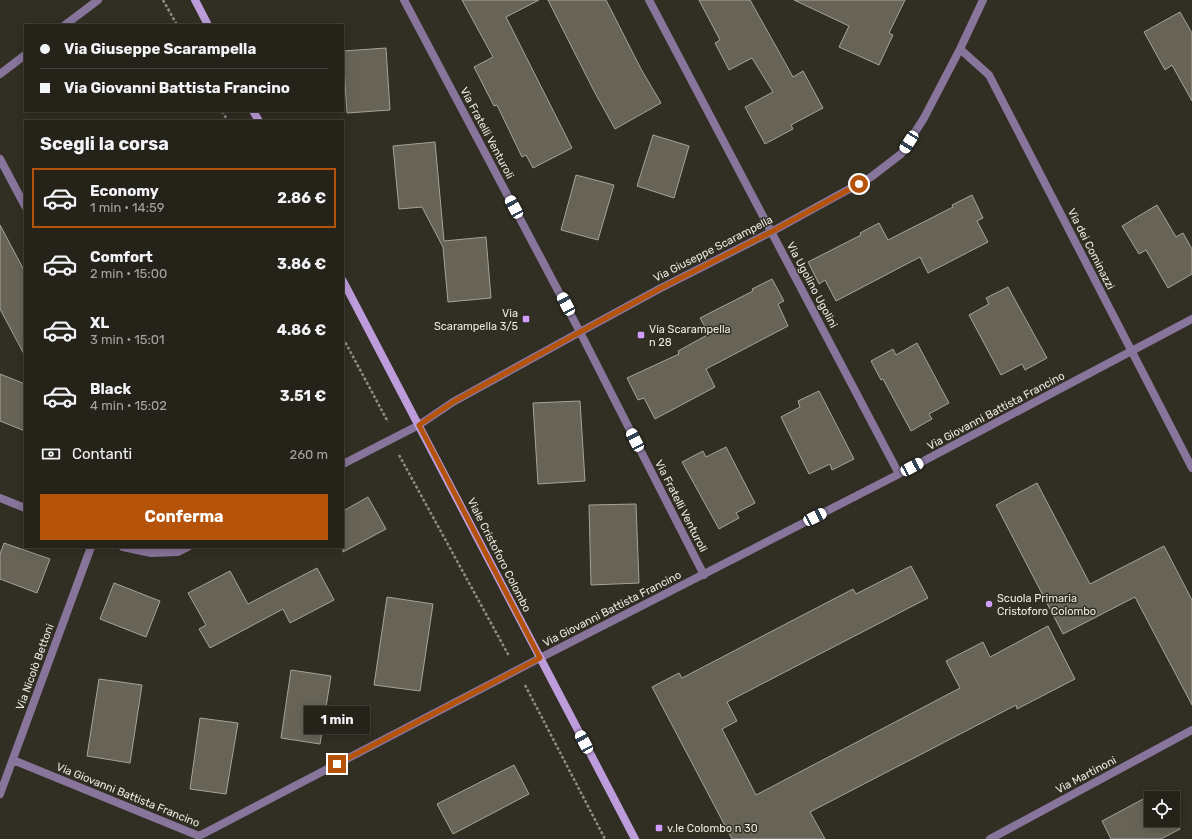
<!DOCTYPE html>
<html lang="it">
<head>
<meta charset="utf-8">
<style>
	:root { --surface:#25221a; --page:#2d2a23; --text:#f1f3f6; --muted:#a3a4a2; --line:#423f39; --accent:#b45309 }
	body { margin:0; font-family:Rubik,sans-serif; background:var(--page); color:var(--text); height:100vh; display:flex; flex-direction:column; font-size:15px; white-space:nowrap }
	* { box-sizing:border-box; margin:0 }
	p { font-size:13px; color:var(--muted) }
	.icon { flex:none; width:22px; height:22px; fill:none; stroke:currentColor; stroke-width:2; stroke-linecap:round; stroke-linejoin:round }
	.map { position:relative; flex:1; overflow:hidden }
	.panel { position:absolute; left:24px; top:120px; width:320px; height:428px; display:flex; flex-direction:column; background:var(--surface); border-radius:0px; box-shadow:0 2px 10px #0003,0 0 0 1px var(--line) }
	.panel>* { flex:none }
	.guide { position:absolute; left:24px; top:24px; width:320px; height:88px; border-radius:0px; box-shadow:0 2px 10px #0003,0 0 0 1px var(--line); display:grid; align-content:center; height:88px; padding:0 16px; background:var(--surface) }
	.buttons { position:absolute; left:1144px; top:791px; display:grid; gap:8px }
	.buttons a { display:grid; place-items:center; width:36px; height:36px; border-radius:0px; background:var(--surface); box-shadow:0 2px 10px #0003,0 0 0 1px var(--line); font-size:20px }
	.end { position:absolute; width:18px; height:18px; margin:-9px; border:5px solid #b45309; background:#fff; box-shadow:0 0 0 2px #fff }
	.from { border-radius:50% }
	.bubble { position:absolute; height:28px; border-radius:0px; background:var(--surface); box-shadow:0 2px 10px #0003,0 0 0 1px var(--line); font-size:13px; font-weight:700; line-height:28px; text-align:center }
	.car { position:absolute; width:12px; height:24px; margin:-12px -6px; border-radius:5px; box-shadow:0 0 3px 1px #0007; background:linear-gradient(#fff 24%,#345 0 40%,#fff 0 76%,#345 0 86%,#fff 0) }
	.guide b { display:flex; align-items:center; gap:14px; height:38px; font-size:15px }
	.guide b+b { border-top:1px solid var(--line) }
	.guide i { width:10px; height:10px; background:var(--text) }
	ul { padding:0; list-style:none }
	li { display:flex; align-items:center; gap:12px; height:60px; margin:0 8px 6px; padding:0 8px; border:2px solid transparent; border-radius:0px }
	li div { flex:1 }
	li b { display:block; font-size:15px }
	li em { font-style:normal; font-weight:700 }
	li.active { border-color:var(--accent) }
	li>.icon { width:36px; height:36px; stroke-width:1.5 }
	h2 { padding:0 16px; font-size:18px; line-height:48px }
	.pay { display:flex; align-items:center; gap:10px; height:44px; padding:0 16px; font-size:15px }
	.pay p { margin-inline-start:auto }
	.action { display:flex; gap:8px; margin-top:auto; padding:8px 16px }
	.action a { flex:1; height:46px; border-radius:0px; background:var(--accent); color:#fff; font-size:16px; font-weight:700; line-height:46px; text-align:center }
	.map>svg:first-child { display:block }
</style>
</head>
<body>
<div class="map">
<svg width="1192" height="839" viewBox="0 0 1192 839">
	<rect width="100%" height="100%" fill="#312e23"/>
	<!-- building -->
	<path fill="#676357" stroke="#a7a396" d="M462 0H539L506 17 572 148 533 168 526 155 522 157 497 105 494 106 474 67 493 57Z
		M548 0H606L641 69 661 103 615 129 594 91Z
		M699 0H750L793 77 803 71 823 108 791 125 793 129 765 144 745 107 773 92 752 58 729 70 715 43 720 40Z
		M794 0H905L889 33 893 35 879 65 839 47 849 26Z
		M1180 12 1192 33V101L1172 65 1165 70 1144 32Z
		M386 48 390 110 347 113 343 51Z
		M653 135 689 146 674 198 637 186Z
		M435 142 444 241 486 237 491 298 448 302 443 247 422 207 399 209 393 146Z
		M576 175 614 185 598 240 561 230Z
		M972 195 983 218 977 221 988 242 928 273 920 257 836 301 825 280 819 284 808 262 861 235 860 233 879 223 888 240 953 207 952 205Z
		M1157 205 1176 237 1183 233 1192 249V274L1168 288 1146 250 1139 254 1122 226Z
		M0 225 25 272V356L0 309Z
		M772 279 784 301 778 304 788 326 706 369 715 387 655 419 644 398 638 400 627 378 679 354 678 351 709 334 700 318 753 291 752 289Z
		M1008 287 1047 358 1025 370 1022 364 1001 375 969 315 989 304 986 298Z
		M917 343 949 403 929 414 932 419 911 431 883 379 881 380 871 361 893 349 896 355Z
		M0 374 25 384V431L0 421Z
		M819 391 854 459 832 470 830 464 809 474 781 417 800 407 798 401Z
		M580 401 585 481 538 484 533 403Z
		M726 447 755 503 736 513 739 518 719 529 682 462 703 451 706 457Z
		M1037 483 1090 584 1164 546 1192 600V705L1135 597 1063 634 996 505Z
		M368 497 386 529 343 552V511Z
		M636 504 639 583 591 585 589 505Z
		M4 543 50 559 37 593 0 579V554Z
		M911 566 928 598 727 702 737 721 722 729 756 795 960 688 946 661 983 642 990 657 1048 626 1075 679 1017 709 1016 705 810 812 825 839H732L652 687 679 673 682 678 853 589 856 594Z
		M317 568 334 600 290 623 283 609 210 648 199 629 206 625 188 593 230 571 248 604Z
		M114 583 160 601 146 637 100 619Z
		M387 597 433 604 420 691 374 685Z
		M291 670 331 676 320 744 281 738Z
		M99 679 142 685 130 763 87 756Z
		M200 718 238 723 226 794 190 789Z
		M514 765 529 794 453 834 437 804Z
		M1160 790 1164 798H1151V820H1173V815L1180 829 1161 839H1111L1102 821Z"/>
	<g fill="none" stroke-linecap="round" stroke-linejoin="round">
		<!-- path -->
		<path stroke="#8e8c83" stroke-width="2.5" stroke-dasharray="3 2" stroke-linecap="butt" d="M163 0 177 25
			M222 111 228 121
			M343 338 388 422
			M399 455 509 656
			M525 685 605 839"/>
		<!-- street -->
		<path stroke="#88759b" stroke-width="8" d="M404 0 580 332 704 575
			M649 0 899 474
			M65 25 98 0
			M960 49 989 75 1192 468
			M0 74 25 55
			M0 159 25 206
			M343 464 419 425 453 402 580 332 659 289 771 232 871 177 901 154 924 118 960 49 983 0
			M0 498 25 508
			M123 547 151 553 178 552 188 547
			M13 760 199 836 540 658 899 474 1192 319
			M0 794 91 547
			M990 839 1192 730"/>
		<!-- secondary -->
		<path stroke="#bc9cda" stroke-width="8" d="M195 0 208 25
			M253 111 259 121
			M343 281 635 839"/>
	</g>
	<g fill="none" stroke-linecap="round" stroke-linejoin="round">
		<!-- route -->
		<path stroke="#b45309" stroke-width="5" d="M337 764 540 658 419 425 453 402 580 332 659 289 771 232 859 184"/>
	</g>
	<!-- markers -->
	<g fill="#d09dfe" stroke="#312e23" stroke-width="1.5">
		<rect x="522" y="315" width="8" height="8" rx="2"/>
		<rect x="637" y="331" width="8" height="8" rx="2"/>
		<circle cx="989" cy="604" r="4"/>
		<rect x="655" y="824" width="8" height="8" rx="2"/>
	</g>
	<g text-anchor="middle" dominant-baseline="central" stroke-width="3" stroke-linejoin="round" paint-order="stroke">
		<!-- street labels -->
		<g font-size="11" fill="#ebe9e2" stroke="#312e23">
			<text transform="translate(487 133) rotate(62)">Via Fratelli Venturoli</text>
			<text transform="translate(713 249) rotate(-27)">Via Giuseppe Scarampella</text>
			<text transform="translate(1091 249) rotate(63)">Via dei Cominazzi</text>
			<text transform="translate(812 285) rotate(62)">Via Ugolino Ugolini</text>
			<text transform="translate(996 411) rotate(-28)">Via Giovanni Battista Francino</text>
			<text transform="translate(681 506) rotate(63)">Via Fratelli Venturoli</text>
			<text transform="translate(499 555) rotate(63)">Viale Cristoforo Colombo</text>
			<text transform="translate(612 609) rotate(-27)">Via Giovanni Battista Francino</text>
			<text transform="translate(35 667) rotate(-70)">Via Nicolò Bettoni</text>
			<text transform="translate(1086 775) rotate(-28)">Via Martinoni</text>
			<text transform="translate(128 795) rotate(22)">Via Giovanni Battista Francino</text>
		</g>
		<!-- poi labels -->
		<g font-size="11" fill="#ebe9e2" stroke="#312e23" text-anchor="start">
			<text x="518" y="313" text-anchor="end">Via<tspan x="518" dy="13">Scarampella 3/5</tspan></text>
			<text x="649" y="329">Via Scarampella<tspan x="649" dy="13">n 28</tspan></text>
			<text x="997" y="598">Scuola Primaria<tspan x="997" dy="13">Cristoforo Colombo</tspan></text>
			<text x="667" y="828">v.le Colombo n 30</text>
		</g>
	</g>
</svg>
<div class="buttons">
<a><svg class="icon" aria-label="locate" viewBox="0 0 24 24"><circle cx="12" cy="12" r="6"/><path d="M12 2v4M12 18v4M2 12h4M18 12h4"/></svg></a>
</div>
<i class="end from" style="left:859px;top:184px"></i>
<i class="end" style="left:337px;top:764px"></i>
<div class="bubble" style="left:304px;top:706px;width:66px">1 min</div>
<i class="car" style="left:909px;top:142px;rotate:212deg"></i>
<i class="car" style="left:514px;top:207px;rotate:332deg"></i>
<i class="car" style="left:566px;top:304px;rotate:332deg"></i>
<i class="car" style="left:635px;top:440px;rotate:333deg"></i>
<i class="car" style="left:912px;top:467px;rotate:62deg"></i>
<i class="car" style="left:815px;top:517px;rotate:63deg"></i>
<i class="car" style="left:584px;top:742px;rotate:332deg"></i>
<div class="guide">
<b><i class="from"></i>Via Giuseppe Scarampella</b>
<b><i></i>Via Giovanni Battista Francino</b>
</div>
<section class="panel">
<h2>Scegli la corsa</h2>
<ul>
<li class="active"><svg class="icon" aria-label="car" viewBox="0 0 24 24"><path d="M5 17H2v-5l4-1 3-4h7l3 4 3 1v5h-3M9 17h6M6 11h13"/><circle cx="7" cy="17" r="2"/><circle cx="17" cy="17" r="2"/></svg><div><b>Economy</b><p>1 min · 14:59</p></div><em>2.86 €</em></li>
<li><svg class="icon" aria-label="car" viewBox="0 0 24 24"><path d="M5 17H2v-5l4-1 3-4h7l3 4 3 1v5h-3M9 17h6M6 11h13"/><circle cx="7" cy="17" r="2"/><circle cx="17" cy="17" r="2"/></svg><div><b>Comfort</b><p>2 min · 15:00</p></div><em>3.86 €</em></li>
<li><svg class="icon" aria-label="car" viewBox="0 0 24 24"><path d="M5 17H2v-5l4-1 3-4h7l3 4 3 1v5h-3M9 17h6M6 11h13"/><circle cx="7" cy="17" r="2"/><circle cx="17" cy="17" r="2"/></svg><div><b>XL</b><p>3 min · 15:01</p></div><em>4.86 €</em></li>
<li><svg class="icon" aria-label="car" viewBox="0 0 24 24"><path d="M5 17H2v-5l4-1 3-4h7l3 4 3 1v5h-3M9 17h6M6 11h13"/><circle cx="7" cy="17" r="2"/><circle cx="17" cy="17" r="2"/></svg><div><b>Black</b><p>4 min · 15:02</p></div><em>3.51 €</em></li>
</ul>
<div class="pay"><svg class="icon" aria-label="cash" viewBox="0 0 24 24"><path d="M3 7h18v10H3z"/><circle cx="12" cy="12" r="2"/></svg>Contanti<p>260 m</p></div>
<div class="action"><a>Conferma</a></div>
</section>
</div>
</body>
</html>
